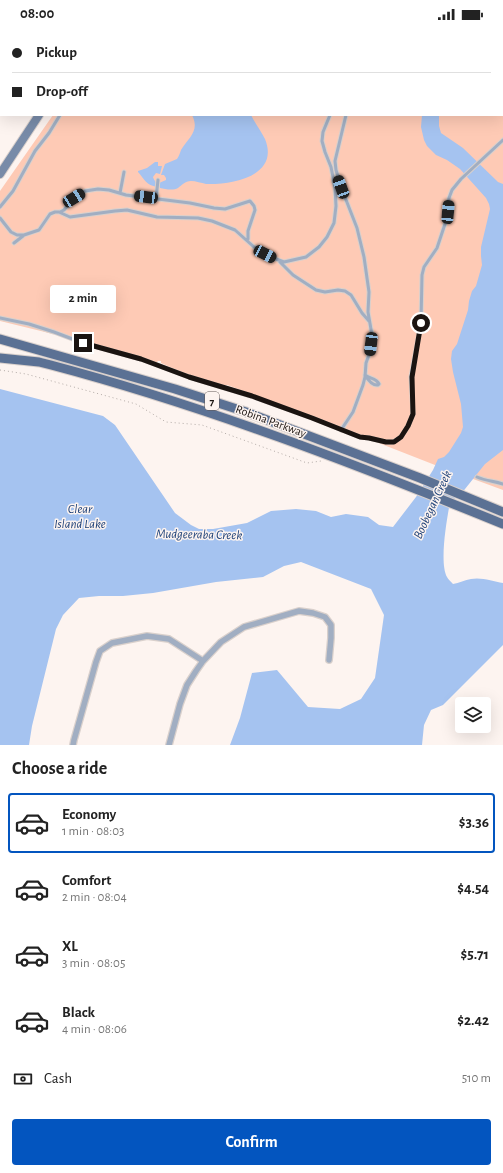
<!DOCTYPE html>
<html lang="en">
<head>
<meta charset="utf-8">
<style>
	:root { --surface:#fff; --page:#f6f6f6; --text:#222; --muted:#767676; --line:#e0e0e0; --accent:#0355bf }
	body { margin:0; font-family:"Alegreya Sans",sans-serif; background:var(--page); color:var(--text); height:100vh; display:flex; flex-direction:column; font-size:15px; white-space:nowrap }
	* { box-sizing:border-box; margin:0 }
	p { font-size:13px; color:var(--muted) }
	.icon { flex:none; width:22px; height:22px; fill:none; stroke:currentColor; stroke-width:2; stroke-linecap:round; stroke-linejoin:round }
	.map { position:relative; height:717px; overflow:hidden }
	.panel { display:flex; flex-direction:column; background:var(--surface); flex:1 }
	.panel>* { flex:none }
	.guide { position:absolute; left:0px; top:0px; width:503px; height:88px; box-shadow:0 4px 16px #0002; display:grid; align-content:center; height:88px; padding:0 12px; background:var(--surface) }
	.fabs { position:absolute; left:455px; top:669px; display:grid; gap:8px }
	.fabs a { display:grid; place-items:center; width:36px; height:36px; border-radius:4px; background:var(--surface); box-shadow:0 4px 16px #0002; font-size:20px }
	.end { position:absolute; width:18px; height:18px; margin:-9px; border:5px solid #1b1411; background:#fff; box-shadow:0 0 0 2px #fff }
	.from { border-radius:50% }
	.bubble { position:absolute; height:28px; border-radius:4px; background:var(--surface); box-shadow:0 4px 16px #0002; font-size:13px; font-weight:700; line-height:28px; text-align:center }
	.car { position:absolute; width:12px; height:24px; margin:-12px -6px; border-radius:5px; box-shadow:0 0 3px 1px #0007; background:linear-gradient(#222 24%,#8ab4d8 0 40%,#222 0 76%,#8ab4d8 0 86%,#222 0) }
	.guide b { display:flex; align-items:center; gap:14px; height:38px; font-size:15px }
	.guide b+b { border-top:1px solid var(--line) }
	.guide i { width:10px; height:10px; background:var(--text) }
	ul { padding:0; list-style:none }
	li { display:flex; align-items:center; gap:12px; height:60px; margin:0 8px 6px; padding:0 4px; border:2px solid transparent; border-radius:4px }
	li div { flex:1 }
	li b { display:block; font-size:15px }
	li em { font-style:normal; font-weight:700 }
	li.current { border-color:var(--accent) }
	li>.icon { width:36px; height:36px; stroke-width:1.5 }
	h2 { padding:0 12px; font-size:18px; line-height:48px }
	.pay { display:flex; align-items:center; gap:10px; height:44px; padding:0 12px; font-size:15px }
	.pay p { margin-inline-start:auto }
	.cta { display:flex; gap:8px; margin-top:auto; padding:8px 12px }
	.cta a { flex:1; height:46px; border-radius:4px; background:var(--accent); color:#fff; font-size:16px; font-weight:700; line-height:46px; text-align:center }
	.status { display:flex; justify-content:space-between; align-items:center; height:28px; padding:0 20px; background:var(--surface); direction:ltr }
	.status svg { height:11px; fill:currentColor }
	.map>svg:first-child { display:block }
</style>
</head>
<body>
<div class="status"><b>08:00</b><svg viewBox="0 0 49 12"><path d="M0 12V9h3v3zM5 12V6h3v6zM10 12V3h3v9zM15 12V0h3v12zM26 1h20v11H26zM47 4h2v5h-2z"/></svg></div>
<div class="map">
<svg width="503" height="717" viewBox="0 0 503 717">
	<rect width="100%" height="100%" fill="#fdf4f0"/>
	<!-- green -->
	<path fill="#fecab5" d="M114 0H503V462L435 437 279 376 227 357H224C203 351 181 345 161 335V333H158L157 334H154L106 319 0 293V163L53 87H502V1H113Z"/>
	<!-- water -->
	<path fill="#a5c3f0" d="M192 87H251C255 95 261 103 265 111 280 148 232 157 206 156 201 155 196 153 191 153 185 153 182 157 178 160 173 163 165 161 160 160L159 155 166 152V150L164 147H161L165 136 177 131C179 128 180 125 181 122 189 109 200 103 192 87Z
		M422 87H439V98L441 105 463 120 498 154 503 156V422L485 436 461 466 450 474C447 491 439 534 447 549 448 551 451 554 453 556 459 555 465 552 471 551 481 549 493 553 503 555V617L443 677 431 682 424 697 422 717H230L240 690 252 645 277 642 308 679 340 681 361 671 375 650 384 587 371 561 301 534 284 538 263 549 216 554 153 565 123 568H99L79 570 63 587 56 601 32 698 29 717H0V361L103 388 115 397 175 485 191 497 199 501H213L247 495 271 483 296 481 316 483 331 489 346 486 368 489 379 497 393 499 416 469 433 442 438 431 444 429 449 424 461 405 463 399 461 376 453 344 451 331 452 323 457 316 468 282 469 273 472 263 476 258 482 237 481 228V219L490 181 489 176 486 170 460 141 447 132 436 127 427 118 424 112 421 99Z
		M155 134H158V138H162L160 146 156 145 153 149C154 153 157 154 157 159 146 157 145 152 138 144V143L147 140Z"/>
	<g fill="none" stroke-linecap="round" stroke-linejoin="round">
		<defs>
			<path id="service" d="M46 0 47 1
				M120 1 121 0
				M340 1V0
				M348 1 349 0
				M0 3H1
				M0 45 1 46
				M120 165 124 144
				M156 171 158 152
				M0 179 13 163 35 123 49 105 60 87
				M60 184 64 182 74 170 85 163 98 161 109 162 126 167 190 175 214 180 225 181 250 173 254 178 255 182 248 203V211
				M0 190 11 204 17 207H24L39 202 50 186 55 184H59L70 189 115 183 127 182 157 189 198 190 212 193 235 202 254 219 276 231 284 234 306 229 319 219 327 209 334 195 336 178 335 159 331 139 325 124 322 113 323 104 330 87
				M14 215 23 208
				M280 234 293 247 316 262 325 264 338 262 345 263 351 267 362 285 369 293
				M0 290 29 296 54 304 83 315 141 331 189 349 251 368 312 390 360 409 369 410 386 414H393L401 409 408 398 413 386 411 349 421 295 422 247 424 239 437 220 447 190 449 170 452 162 461 151 503 112
				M365 347C370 351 376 350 379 356L378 357C372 358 368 352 365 347Z
				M341 402 353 384 363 357 365 349 366 335 370 324 372 307 368 284 369 264 364 229 357 200 341 159 336 142 335 133 346 87
				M477 449C486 453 494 453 503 456"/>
			<path id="minor" d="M73 717 74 712 96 634 100 623 112 615 147 608 169 611 203 633
				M169 717 180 676 187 657 196 643 203 633 221 614 244 599 299 583 313 585 325 589 331 597V610L329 632"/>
			<path id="secondary" d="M100 1 101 0
				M0 146 39 87"/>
			<path id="primary" d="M0 311 175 361 246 384 420 450 503 484
				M0 330 39 334 51 337C206 378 355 436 503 496"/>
		</defs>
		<!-- service casing -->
		<use href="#service" stroke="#d9d0cc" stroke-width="5"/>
		<!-- minor casing -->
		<use href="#minor" stroke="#d9d0cc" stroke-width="8"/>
		<!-- secondary casing -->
		<use href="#secondary" stroke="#d9d0cc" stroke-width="10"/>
		<!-- primary casing -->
		<use href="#primary" stroke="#d9d0cc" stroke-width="11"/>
		<!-- path -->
		<path stroke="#b3aba7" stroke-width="1" stroke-dasharray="1 3" stroke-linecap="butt" d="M0 342 26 346 136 376 166 394 202 397 307 435 321 433"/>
		<!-- service -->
		<use href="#service" stroke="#a1aec2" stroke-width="3"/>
		<!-- minor -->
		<use href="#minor" stroke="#a1aec2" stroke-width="5.5"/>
		<!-- secondary -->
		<use href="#secondary" stroke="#788ba8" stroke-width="8"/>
		<!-- primary -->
		<use href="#primary" stroke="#5b7194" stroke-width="9"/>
	</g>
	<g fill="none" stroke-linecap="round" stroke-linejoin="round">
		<!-- route -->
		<path stroke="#1b1411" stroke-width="5" d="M83 315 141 331 189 349 252 368 312 390 360 409 369 410 386 414H394L401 409 408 398 413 386 412 349 421 295"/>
	</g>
	<g text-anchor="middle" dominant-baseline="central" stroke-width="3" stroke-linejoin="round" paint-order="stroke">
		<!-- shield labels -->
		<rect fill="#fdf4f0" stroke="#5f5754" stroke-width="1" x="205" y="364" width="14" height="18" rx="3"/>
		<g font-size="11" font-weight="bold" fill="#1b1411">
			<text x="212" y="373">7</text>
		</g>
		<!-- street labels -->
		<g font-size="12" fill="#1b1411" stroke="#fdf4f0">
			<text transform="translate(271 393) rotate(20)">Robina Parkway</text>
		</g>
		<!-- water labels -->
		<g font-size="13" font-style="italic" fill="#1e4178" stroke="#fdf4f0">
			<text transform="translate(433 477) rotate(-65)">Boobegan Creek</text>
			<text x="80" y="481">Clear<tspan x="80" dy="15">Island Lake</tspan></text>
			<text transform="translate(199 507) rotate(1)">Mudgeeraba Creek</text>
		</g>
	</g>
</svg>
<div class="fabs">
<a><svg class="icon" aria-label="layers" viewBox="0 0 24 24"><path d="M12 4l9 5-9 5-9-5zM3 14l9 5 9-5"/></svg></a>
</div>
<i class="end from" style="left:421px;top:295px"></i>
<i class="end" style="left:83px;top:315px"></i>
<div class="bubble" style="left:50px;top:257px;width:66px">2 min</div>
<i class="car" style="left:341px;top:159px;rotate:340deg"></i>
<i class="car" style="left:146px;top:169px;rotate:277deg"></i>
<i class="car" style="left:74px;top:170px;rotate:58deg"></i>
<i class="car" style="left:448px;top:184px;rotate:5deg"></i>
<i class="car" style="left:265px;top:226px;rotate:117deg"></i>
<i class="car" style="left:371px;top:316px;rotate:187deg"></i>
<div class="guide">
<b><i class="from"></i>Pickup</b>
<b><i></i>Drop-off</b>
</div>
</div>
<section class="panel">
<h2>Choose a ride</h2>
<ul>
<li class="current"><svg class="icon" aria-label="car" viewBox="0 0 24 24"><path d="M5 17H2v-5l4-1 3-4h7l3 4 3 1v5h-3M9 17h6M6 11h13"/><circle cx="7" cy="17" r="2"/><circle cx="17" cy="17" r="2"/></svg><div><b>Economy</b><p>1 min · 08:03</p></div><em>$3.36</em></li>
<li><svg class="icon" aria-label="car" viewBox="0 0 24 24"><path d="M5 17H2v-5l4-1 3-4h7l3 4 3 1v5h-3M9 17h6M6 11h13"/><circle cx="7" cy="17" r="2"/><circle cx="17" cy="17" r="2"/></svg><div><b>Comfort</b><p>2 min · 08:04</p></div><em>$4.54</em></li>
<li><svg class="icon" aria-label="car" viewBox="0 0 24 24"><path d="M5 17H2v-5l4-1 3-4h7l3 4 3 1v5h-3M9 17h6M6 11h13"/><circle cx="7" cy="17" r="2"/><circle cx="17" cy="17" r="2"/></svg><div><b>XL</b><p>3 min · 08:05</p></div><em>$5.71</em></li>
<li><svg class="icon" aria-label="car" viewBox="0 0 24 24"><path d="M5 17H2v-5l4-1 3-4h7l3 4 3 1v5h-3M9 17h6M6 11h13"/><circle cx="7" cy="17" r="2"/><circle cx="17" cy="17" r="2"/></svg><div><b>Black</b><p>4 min · 08:06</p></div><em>$2.42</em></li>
</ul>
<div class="pay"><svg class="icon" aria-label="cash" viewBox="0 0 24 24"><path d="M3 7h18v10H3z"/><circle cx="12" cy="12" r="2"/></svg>Cash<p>510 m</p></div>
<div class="cta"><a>Confirm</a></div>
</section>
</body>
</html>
